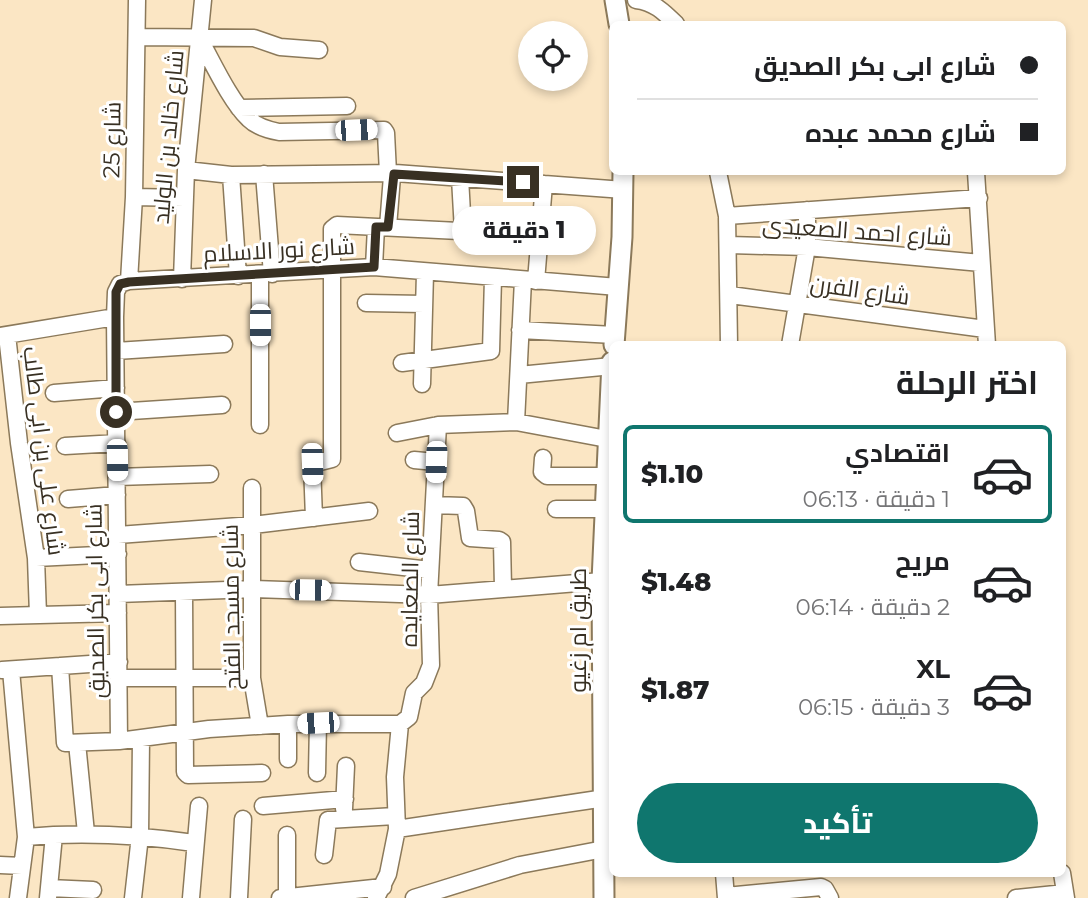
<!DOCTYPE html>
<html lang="ar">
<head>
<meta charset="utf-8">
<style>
	:root { --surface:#fff; --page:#f2f2f2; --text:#202124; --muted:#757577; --line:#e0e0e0; --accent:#0f766e }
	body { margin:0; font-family:Montserrat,Cairo,sans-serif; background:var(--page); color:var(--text); direction:rtl; height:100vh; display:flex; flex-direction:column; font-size:26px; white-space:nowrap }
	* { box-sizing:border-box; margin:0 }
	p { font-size:23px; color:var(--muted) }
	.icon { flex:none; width:38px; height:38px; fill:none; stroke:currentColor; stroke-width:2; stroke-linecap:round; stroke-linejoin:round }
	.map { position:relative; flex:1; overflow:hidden; direction:ltr }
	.details { position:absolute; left:609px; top:341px; width:457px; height:536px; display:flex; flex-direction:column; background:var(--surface); border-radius:10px; box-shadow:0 4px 10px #0003; direction:rtl }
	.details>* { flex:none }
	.top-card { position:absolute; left:609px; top:21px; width:457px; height:154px; border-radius:10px; box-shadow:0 4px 10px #0003; direction:rtl; display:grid; align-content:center; height:154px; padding:0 28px; background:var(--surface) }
	.fabs { position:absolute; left:518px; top:21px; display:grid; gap:14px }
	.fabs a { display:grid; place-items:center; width:70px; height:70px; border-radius:50%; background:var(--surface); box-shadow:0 4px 10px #0003; font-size:35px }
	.end { position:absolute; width:32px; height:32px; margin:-16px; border:9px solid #383023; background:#fff; box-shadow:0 0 0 4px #fff }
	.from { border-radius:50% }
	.bubble { position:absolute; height:49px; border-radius:24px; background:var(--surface); box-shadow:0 4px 10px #0003; font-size:23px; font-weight:800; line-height:49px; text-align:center; direction:rtl }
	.car { position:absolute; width:21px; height:42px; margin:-21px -10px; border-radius:9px; box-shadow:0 0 5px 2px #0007; background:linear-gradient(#fff 24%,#345 0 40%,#fff 0 76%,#345 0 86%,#fff 0) }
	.top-card b { display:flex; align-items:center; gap:24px; height:66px; font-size:26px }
	.top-card b+b { border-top:2px solid var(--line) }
	.top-card i { width:18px; height:18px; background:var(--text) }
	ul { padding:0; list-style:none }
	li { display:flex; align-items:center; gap:21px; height:98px; margin:0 14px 10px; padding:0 14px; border:4px solid transparent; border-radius:10px }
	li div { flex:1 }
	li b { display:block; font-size:26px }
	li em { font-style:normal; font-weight:800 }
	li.selected { border-color:var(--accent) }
	li>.icon { width:63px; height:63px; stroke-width:1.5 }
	h2 { padding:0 28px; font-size:32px; line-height:84px }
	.button { display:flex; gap:14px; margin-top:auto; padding:14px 28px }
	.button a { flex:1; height:80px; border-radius:42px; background:var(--accent); color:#fff; font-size:28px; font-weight:800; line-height:80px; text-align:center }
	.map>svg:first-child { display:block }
</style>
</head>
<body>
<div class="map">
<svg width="1088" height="898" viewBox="0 0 1088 898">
	<rect width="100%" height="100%" fill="#fbe6c4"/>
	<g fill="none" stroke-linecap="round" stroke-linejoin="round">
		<defs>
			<path id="minor" d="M636 0C654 2 664 12 676 24
				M137 37 254 38 280 47 319 50
				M199 38C212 61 230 101 249 119 257 127 268 130 279 132L384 130 386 133 388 173
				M239 108 347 106
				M186 170 231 175 395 173
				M718 172 727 216 729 345
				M976 172 987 345
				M264 174 272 274
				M231 175 238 276
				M460 178 463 231
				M134 197 184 198
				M727 216 979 198
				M388 227 392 176 395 173 624 190
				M729 245 807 247 981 263
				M374 267 376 227
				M260 274V425
				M182 279 186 170 203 0
				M129 281 134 197 137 0
				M536 281 544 184
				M730 295 985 329
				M366 303 424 304
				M520 330 614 335
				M7 335 19 443 36 558 38 615
				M0 336 115 317
				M790 345 807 247V210
				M116 351 224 344
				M402 363 491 351 493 278
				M519 375 612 366
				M422 384 425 273
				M54 393 116 388
				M116 412 222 405
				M516 422 523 280
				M397 433 438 425 516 422 607 439
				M65 446 117 443
				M543 458 542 472 547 476H606
				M414 460 436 462
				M117 477 210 474
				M252 488V678L260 726
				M68 499 117 495
				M434 505 463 506 466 511 470 538 499 540 502 542 503 588
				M556 509H605
				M314 518 312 464 332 459V229L337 225 540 235
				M118 535 253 525 369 511
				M36 558 118 554
				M359 562 430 570
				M184 593 185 772 188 775 262 773
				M118 594 254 589 429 595 602 581
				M0 616 118 613
				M60 666 65 743 119 741 209 729 288 724H400
				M2 670 119 662
				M11 670 26 837 18 898
				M119 678H252
				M400 724 409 717 414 693 424 683 431 665 429 595 438 425
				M119 741 115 317 116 292 120 284 129 281 374 267 618 287
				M77 743 86 833
				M288 759V724
				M317 773 318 723
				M263 806 345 799
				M344 809 346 766
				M397 829 612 797
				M287 835V897
				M26 837C83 832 138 835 194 843
				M324 855 328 820 395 816
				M0 865 22 866
				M724 873 726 898
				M1062 873 1066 898
				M49 888 93 890
				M726 896 821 887 825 889 830 898
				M48 898 54 835
				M133 898 140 836 141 739
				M191 898 199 806
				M239 898 243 819
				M280 898 383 887
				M376 898 388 874 397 829 395 777 400 724
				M414 898 520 865 604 849
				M1016 898 1065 893"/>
			<path id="major" d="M615 0 619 24
				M614 345 622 237 623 172
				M604 898 602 581 612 362"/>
		</defs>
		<!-- minor casing -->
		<use href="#minor" stroke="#8b795a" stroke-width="19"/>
		<!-- major casing -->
		<use href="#major" stroke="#8b795a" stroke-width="23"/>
		<!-- minor -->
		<use href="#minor" stroke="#fff" stroke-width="16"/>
		<!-- major -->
		<use href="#major" stroke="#fff" stroke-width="19"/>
	</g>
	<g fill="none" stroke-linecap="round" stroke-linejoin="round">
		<!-- route -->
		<path stroke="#383023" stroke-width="9" d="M116 412V292L120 284 129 282 374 267 376 227H388L394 174 523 182"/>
	</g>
	<g text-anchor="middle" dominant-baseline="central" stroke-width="6" stroke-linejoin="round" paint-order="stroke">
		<!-- street labels -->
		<g font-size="23" fill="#383023" stroke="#fff">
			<text transform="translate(168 137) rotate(-85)">شارع خالد بن الوليد</text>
			<text transform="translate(112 140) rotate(-89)">شارع 25</text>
			<text transform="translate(857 231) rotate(4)">شارع احمد الصعيدى</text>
			<text transform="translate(279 250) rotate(-3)">شارع نور الاسلام</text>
			<text transform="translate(860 290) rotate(8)">شارع الفرن</text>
			<text transform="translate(44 451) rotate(83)">شارع على بن ابى طالب</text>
			<text transform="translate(410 579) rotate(-89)">شارع الصعايده</text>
			<text transform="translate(95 601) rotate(-91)">شارع ابى بكر الصديق</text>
			<text transform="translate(231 607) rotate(-91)">شارع مسجد الفتح</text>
			<text transform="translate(578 630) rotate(-90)">طريق ام زغيو</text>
		</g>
	</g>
</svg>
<div class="fabs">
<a><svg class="icon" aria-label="locate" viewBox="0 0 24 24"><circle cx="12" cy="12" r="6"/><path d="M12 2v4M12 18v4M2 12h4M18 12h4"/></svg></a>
</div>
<i class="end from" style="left:116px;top:412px"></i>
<i class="end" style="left:523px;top:182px"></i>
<div class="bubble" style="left:452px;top:206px;width:144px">1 دقيقة</div>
<i class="car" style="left:356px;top:130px;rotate:88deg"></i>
<i class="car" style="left:260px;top:325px;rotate:180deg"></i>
<i class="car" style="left:117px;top:460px;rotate:179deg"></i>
<i class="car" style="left:436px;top:462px;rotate:182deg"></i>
<i class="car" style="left:312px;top:464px;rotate:178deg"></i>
<i class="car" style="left:310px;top:590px;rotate:91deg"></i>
<i class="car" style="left:318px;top:723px;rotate:267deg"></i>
<div class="top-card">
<b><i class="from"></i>شارع ابى بكر الصديق</b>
<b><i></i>شارع محمد عبده</b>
</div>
<section class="details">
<h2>اختر الرحلة</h2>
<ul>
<li class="selected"><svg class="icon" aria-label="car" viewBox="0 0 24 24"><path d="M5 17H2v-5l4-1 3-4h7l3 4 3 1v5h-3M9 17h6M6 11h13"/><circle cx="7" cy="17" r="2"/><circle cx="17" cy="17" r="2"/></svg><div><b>اقتصادي</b><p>1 دقيقة · 06:13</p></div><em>$1.10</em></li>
<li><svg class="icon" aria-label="car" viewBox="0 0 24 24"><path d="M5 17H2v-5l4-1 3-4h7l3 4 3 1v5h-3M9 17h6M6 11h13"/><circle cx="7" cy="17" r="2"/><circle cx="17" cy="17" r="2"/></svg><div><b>مريح</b><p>2 دقيقة · 06:14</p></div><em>$1.48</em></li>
<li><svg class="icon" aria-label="car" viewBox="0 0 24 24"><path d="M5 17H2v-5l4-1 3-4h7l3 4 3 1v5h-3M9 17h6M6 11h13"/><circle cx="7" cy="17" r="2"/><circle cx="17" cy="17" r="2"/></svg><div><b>XL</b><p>3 دقيقة · 06:15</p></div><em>$1.87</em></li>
</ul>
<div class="button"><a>تأكيد</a></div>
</section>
</div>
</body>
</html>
